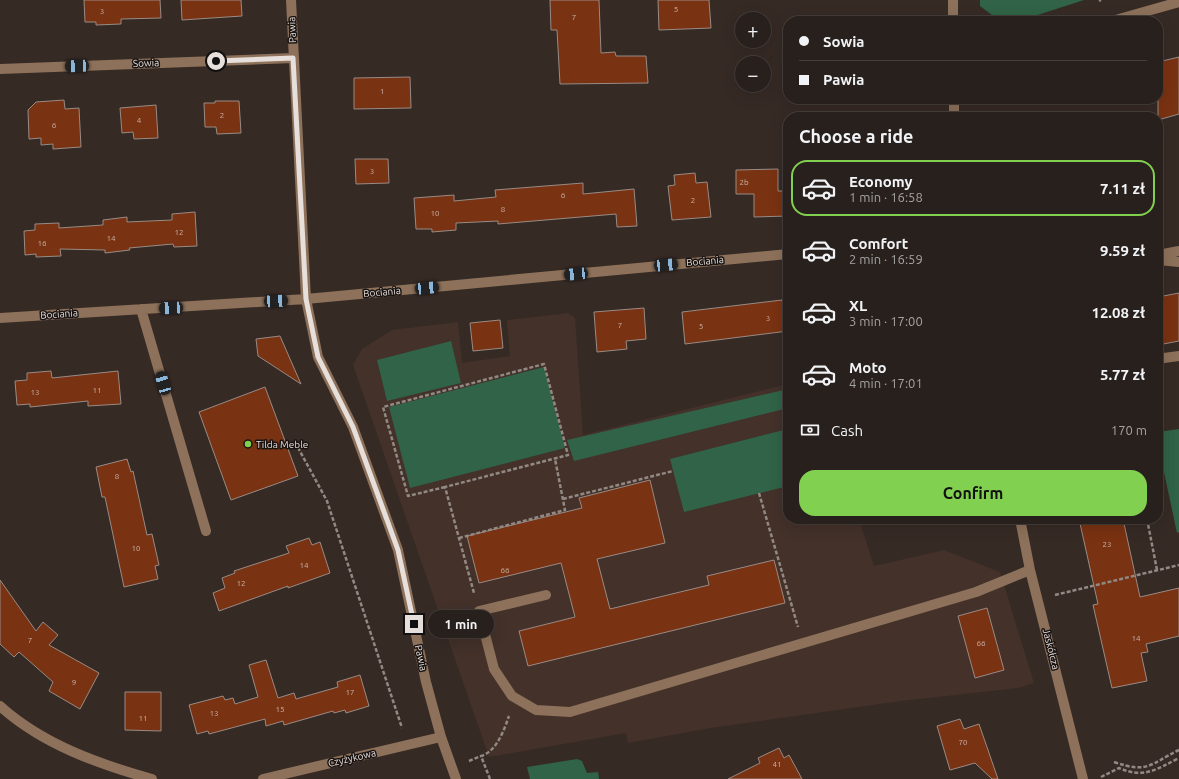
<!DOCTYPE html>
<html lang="en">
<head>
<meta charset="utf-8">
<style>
	:root { --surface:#28201c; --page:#302825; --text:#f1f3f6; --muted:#a5a3a3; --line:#443e3b; --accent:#82d04f }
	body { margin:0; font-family:Ubuntu,sans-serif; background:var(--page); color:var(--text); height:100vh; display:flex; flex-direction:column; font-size:15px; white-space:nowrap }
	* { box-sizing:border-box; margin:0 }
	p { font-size:13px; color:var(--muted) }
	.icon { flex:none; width:22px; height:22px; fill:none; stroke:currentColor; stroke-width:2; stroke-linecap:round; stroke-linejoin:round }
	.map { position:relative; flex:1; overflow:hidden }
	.drawer { position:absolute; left:783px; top:112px; width:380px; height:412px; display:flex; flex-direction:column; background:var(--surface); border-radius:16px; box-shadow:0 4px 16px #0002,0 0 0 1px var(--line) }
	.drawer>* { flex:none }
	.guide { position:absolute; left:783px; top:16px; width:380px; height:88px; border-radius:16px; box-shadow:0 4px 16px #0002,0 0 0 1px var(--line); display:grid; align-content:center; height:88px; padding:0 16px; background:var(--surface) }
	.controls { position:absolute; left:735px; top:12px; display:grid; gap:8px }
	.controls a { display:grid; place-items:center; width:36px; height:36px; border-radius:50%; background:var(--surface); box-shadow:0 4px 16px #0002,0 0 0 1px var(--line); font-size:20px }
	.end { position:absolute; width:18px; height:18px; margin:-9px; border:5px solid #e7dfdc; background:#111; box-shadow:0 0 0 2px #111 }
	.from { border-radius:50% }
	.bubble { position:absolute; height:28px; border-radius:14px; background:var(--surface); box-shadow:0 4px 16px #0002,0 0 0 1px var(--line); font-size:13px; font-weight:700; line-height:28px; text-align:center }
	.car { position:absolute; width:12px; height:24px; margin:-12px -6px; border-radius:5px; box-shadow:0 0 3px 1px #0007; background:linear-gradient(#222 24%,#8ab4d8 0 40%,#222 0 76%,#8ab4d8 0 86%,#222 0) }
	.guide b { display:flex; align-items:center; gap:14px; height:38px; font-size:15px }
	.guide b+b { border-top:1px solid var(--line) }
	.guide i { width:10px; height:10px; background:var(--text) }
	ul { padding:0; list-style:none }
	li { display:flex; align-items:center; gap:12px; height:56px; margin:0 8px 6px; padding:0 8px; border:2px solid transparent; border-radius:16px }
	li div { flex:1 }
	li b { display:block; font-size:15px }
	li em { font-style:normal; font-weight:700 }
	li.selected { border-color:var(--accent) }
	li>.icon { width:36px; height:36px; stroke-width:1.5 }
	h2 { padding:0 16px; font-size:18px; line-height:48px }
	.pay { display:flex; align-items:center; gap:10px; height:44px; padding:0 16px; font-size:15px }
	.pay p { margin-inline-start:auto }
	.action { display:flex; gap:8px; margin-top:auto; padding:8px 16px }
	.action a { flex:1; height:46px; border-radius:16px; background:var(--accent); color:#111; font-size:16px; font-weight:700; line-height:46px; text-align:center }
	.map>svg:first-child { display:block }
</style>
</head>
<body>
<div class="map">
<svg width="1179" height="779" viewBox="0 0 1179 779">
	<rect width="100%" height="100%" fill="#362a25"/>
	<!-- built -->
	<path fill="#43312a" d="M568 313 575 318 583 435 788 384V519H859L874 566 944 550 1000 572 1034 683 1018 688 901 701 711 728 628 743 626 733 489 757 353 365 362 349 392 330 458 322 462 363 510 356 507 320Z"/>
	<!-- green -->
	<path fill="#306347" d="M980 0H1084L1019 21H1000L980 6Z
		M451 341 461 383 387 401 377 360Z
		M544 367 565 448 410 488 389 407Z
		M788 389V408L574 461 567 440Z
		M788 429V486L684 512 670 459Z
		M1179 429V532L1177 533 1158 444V432Z
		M577 759 582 761 587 773 598 772 599 779H530L527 767Z"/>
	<!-- building -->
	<path fill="#793212" stroke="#998b85" d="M84 0H160L161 18 121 19V24L96 25V22H85Z
		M181 0H241L242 16 182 20Z
		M550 0H599L601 53 615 52 616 56H646L648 83 560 84 557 30H551Z
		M658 0H709L711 28 659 30Z
		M1179 57V114L1158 120V62Z
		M410 77 411 108 354 109V78Z
		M64 100 65 109 79 108 81 147 53 149V144L41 145V138L29 139 28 110 36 102Z
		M215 101H239L241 133 217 134 216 127H205L204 103H215Z
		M156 105 158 138 134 139 133 132 122 133 120 108Z
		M355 159H388L389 183 356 184Z
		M778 169V191H788V216L754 217V194H736V170Z
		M695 173 696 183 707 182 711 217 672 220 668 186 675 185 674 175Z
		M583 183V194L634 189 637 226 617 227 616 214 498 224V221L456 223V230L432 232V229H416L414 198 454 195V201L496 197 495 190Z
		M195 212 197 246 174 247 173 244 129 248 130 250 105 253V250L60 249 61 256 36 257V254L25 255 24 231 35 230V224L59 223V228L103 225V220L127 217V222L172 220V214Z
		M1179 293V341L1158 345V297Z
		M782 300 788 331 685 344 682 312Z
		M644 308 646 339 626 341 627 349 597 352 594 312Z
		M500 320 503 348 473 351 470 323Z
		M280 336 301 384 258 356 256 339Z
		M51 371 52 378 118 371 121 404 88 406V401L30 407V404L17 405 15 381 27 380V373Z
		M265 387 298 476 231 500 199 412Z
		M127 459 131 472 133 471 147 535 152 534 159 565 155 566 158 579 124 587 105 497H102L96 467Z
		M650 480 665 543 597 559 610 609 709 585 707 576 774 560 785 603 528 666 519 631 575 617 561 563 479 583 467 536 582 508 579 498Z
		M1079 519H1123L1140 597 1179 588V636L1146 644 1148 652 1141 653 1147 681 1112 688 1093 605 1098 604Z
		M309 538 312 545 320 542 330 573 288 588V586L219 611 213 593 225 588 222 578 235 573 234 571 289 553 286 546Z
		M0 580 36 631 43 622 58 635 49 645 99 673 80 709 49 691 53 682 19 652 14 657 0 644Z
		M987 608 1004 670 975 678 958 616Z
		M266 660 278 698 294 693 296 699 338 687 337 682 360 675 369 706 346 713 345 710 334 713 333 711 284 725 283 721 266 726 265 719 209 734 208 731 197 734 189 705 223 696 225 700 233 698 235 704 258 697 249 665Z
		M125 692H161V731L125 730Z
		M960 719 964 729 979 724 998 779H992L975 763 950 770 937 726Z
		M779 748 784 758 789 755 802 779H728L760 763 758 758Z"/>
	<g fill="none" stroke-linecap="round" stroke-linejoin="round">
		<!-- path -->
		<path stroke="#928884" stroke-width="2.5" stroke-dasharray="4 2" stroke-linecap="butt" d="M1099 0 1101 1
			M295 442 327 501 402 728
			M445 487 408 496 383 407 544 364 568 455 445 487 474 593
			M759 493 798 627
			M563 499 673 471
			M1147 519 1157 570
			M459 538 565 510 555 459
			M1055 595 1179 565
			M469 761 481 756
			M1114 762C1148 774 1150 764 1179 750
			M1101 777 1119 768C1144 779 1157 769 1179 758
			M490 779 481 756C497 751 504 730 509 716"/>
		<!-- minor -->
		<path stroke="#8d715a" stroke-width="10" d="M291 0 306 299 318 357 353 427 398 550 426 682 441 737 456 779
			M953 21V0
			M1112 21 1179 2
			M0 69 293 58
			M954 99V117
			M1158 255 1179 251
			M1158 260 1179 262
			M141 309 206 531
			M0 318 306 299 788 254
			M1158 356 1164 358 1179 356
			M1020 519 1030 570 1083 779
			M546 595 479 611 494 669 512 696 536 710 570 712 976 592 1030 570
			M0 706C42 744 98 764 152 779
			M263 779 441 737"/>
	</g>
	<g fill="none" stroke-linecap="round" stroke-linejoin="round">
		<!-- route -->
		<path stroke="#e7dfdc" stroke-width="5" d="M216 61 293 58 306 299 318 357 353 427 398 550 414 624"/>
	</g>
	<!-- markers -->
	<circle fill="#82d04f" stroke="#191412" stroke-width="1.5" cx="248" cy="444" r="4"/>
	<g text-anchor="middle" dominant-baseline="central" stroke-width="3" stroke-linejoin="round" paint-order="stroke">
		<!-- number labels -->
		<g font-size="8" fill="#ccb4aa">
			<text x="676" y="9">5</text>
			<text x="102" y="11">3</text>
			<text x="574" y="17">7</text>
			<text x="382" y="91">1</text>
			<text x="222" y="115">2</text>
			<text x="139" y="120">4</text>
			<text x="54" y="125">6</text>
			<text x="372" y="171">3</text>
			<text x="744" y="182">2b</text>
			<text x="563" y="195">6</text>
			<text x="693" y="200">2</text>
			<text x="503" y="209">8</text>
			<text x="435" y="213">10</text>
			<text x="179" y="232">12</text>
			<text x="111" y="238">14</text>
			<text x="42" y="243">16</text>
			<text x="768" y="318">3</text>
			<text x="620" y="325">7</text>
			<text x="701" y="326">5</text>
			<text x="97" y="390">11</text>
			<text x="35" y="392">13</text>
			<text x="117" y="476">8</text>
			<text x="1107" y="544">23</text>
			<text x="136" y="548">10</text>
			<text x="304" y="565">14</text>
			<text x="505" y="570">66</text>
			<text x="241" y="583">12</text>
			<text x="1136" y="638">14</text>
			<text x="30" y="640">7</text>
			<text x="981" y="643">66</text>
			<text x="74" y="682">9</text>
			<text x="350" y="692">17</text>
			<text x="280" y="709">15</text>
			<text x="214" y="713">13</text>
			<text x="143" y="718">11</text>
			<text x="963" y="742">70</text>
			<text x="777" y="764">41</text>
		</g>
		<!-- street labels -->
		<g font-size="10" fill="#e7dfdc" stroke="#191412">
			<text transform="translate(292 30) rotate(-92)">Pawia</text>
			<text transform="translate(146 63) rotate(-2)">Sowia</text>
			<text transform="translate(705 261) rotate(-5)">Bociania</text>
			<text transform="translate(382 292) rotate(-5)">Bociania</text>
			<text transform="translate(59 314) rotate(-4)">Bociania</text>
			<text transform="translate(1051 649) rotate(76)">Jaskółcza</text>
			<text transform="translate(421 658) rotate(78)">Pawia</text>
			<text transform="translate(352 758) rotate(-13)">Czyżykowa</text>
		</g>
		<!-- poi labels -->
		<g font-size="10" fill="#e7dfdc" stroke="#191412" text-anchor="start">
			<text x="256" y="444">Tilda Meble</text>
		</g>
	</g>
</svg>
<div class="controls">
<a>+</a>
<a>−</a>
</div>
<i class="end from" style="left:216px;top:61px"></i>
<i class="end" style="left:414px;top:624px"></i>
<div class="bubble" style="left:428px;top:610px;width:66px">1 min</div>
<i class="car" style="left:77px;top:66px;rotate:268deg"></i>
<i class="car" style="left:666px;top:265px;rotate:85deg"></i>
<i class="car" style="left:576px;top:274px;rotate:265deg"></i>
<i class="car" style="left:427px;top:288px;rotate:85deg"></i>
<i class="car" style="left:276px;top:301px;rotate:87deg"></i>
<i class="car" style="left:171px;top:308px;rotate:267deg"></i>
<i class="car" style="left:163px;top:383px;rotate:344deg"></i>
<div class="guide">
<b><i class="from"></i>Sowia</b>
<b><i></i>Pawia</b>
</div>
<section class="drawer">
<h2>Choose a ride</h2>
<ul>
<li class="selected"><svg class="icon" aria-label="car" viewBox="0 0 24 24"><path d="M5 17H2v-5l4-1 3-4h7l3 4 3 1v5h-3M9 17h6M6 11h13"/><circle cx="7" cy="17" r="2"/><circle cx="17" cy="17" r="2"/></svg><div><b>Economy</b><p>1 min · 16:58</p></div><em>7.11 zł</em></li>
<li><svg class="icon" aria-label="car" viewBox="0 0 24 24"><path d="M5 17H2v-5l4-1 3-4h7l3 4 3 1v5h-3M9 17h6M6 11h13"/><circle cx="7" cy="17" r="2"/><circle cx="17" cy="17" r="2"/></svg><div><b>Comfort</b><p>2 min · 16:59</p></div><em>9.59 zł</em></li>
<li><svg class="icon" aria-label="car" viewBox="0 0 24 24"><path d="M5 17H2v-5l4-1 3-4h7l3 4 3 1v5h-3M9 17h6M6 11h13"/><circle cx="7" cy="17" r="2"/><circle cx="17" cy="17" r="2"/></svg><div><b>XL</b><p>3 min · 17:00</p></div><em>12.08 zł</em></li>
<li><svg class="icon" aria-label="car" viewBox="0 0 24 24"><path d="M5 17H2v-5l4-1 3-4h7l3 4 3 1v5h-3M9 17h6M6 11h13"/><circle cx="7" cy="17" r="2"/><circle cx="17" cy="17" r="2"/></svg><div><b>Moto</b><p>4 min · 17:01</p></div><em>5.77 zł</em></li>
</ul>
<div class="pay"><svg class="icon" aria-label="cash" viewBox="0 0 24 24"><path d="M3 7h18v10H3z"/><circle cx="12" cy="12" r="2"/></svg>Cash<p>170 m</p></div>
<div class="action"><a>Confirm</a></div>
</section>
</div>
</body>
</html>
